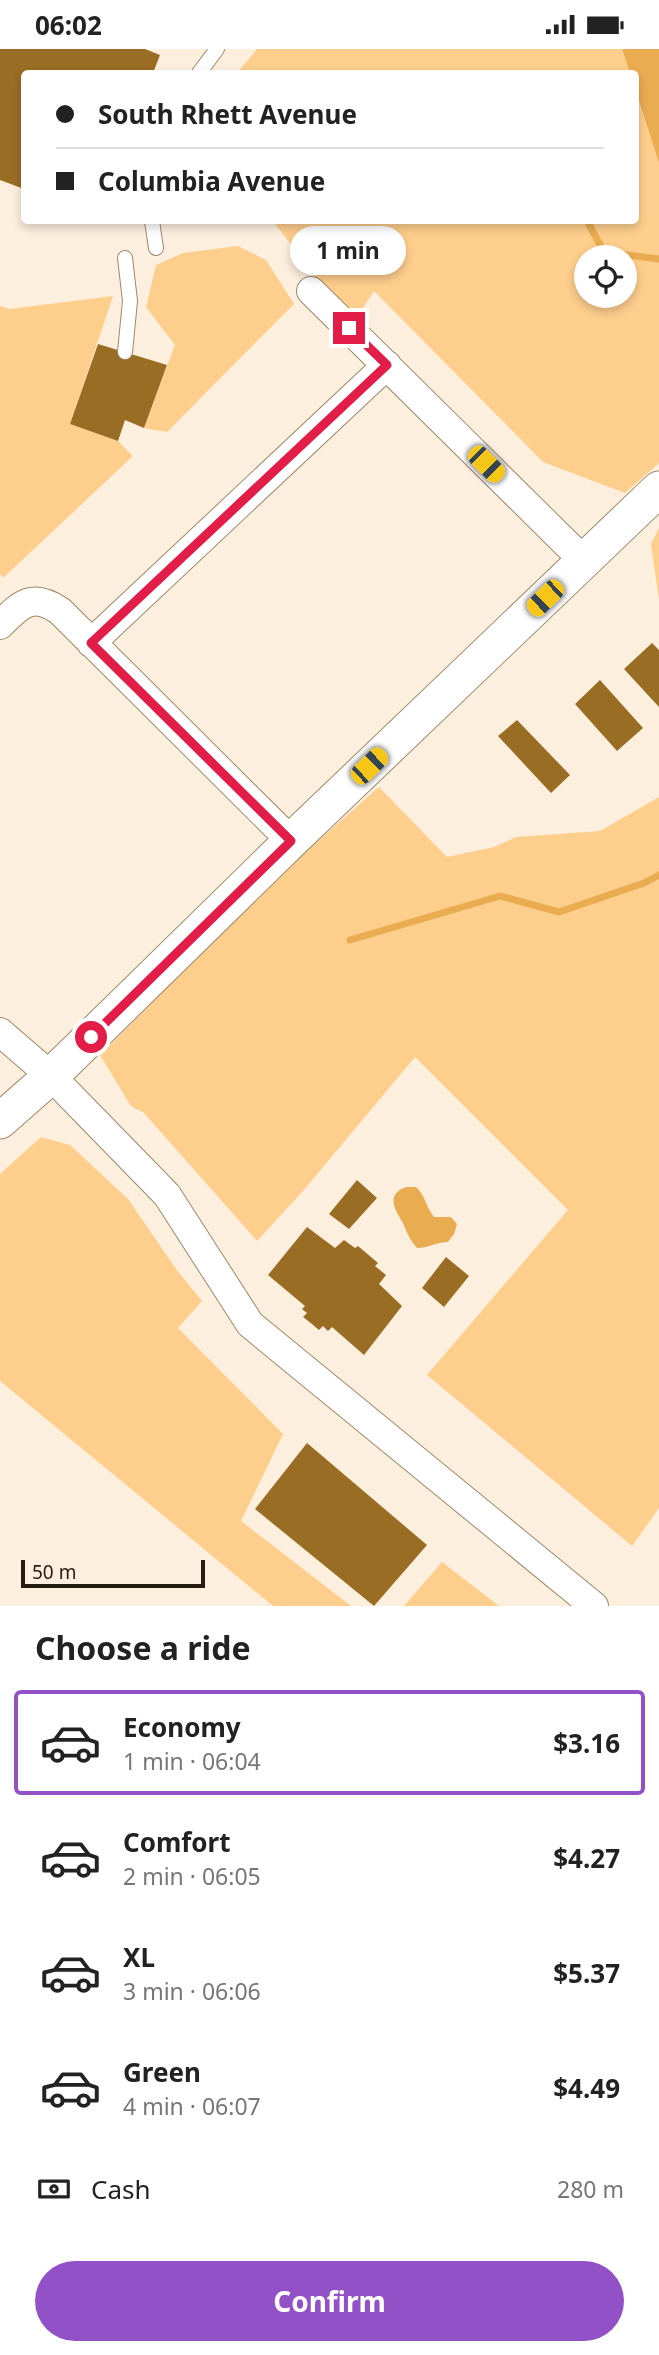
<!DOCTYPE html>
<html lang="en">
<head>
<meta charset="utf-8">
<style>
	:root { --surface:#fff; --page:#f6f6f6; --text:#222; --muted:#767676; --line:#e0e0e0; --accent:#9251c6 }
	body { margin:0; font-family:"Noto Sans",sans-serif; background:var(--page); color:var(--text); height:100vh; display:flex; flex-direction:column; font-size:26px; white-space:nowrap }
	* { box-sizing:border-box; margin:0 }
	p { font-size:23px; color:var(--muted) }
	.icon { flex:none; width:38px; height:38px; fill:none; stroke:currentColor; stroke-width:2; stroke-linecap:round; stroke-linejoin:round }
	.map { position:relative; height:1557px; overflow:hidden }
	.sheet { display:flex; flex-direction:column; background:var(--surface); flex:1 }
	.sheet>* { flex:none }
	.top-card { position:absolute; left:21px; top:21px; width:618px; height:154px; border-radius:7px; box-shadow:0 4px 10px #0003; display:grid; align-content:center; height:154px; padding:0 35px; background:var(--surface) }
	.controls { position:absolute; left:574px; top:196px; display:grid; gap:14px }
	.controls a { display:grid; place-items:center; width:63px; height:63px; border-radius:50%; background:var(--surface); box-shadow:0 4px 10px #0003; font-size:35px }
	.scale { position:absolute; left:21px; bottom:18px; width:184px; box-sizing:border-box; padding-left:7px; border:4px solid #261d12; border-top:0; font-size:19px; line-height:24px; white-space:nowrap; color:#261d12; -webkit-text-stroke:5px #fdefdd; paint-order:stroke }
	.end { position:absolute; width:32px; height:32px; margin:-16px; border:9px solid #e11d48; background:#fff; box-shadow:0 0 0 4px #fff }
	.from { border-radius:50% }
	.bubble { position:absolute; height:49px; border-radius:24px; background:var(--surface); box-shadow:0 4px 10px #0003; font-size:23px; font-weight:700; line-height:49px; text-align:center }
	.car { position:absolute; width:21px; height:42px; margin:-21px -10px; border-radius:9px; box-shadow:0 0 5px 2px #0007; background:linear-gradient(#f5c518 24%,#345 0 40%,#f5c518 0 76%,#345 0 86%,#f5c518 0) }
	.top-card b { display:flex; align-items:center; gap:24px; height:66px; font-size:26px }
	.top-card b+b { border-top:2px solid var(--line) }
	.top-card i { width:18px; height:18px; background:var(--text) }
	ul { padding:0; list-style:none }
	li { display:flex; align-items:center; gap:21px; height:105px; margin:0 14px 10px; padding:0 21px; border:4px solid transparent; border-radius:7px }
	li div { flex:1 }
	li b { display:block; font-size:26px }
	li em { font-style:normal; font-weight:700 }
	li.selected { border-color:var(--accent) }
	li>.icon { width:63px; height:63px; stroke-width:1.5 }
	h2 { padding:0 35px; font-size:32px; line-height:84px }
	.pay { display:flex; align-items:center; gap:18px; height:77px; padding:0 35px; font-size:26px }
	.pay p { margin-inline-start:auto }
	.action { display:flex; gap:14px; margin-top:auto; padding:14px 35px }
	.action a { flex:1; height:80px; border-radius:42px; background:var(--accent); color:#fff; font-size:28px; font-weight:700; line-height:80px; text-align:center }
	.status { display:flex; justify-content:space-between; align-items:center; height:49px; padding:0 35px; background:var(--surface); direction:ltr }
	.status svg { height:19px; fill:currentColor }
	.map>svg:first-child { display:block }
</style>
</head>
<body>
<div class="status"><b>06:02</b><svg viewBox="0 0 49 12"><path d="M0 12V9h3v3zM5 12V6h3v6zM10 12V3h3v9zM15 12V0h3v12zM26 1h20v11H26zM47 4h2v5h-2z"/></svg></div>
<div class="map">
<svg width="659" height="1557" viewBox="0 0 659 1557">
	<rect width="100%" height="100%" fill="#fdefdd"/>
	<!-- green -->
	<path fill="#fece8c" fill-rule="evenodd" d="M257 0H622L630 24H237Z
		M635 40 659 114V414L625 444 543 413 374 242 357 268 316 229 274 173 269 172H635ZM586 208H625V247H586Z
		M238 197 266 211 294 255 167 383 144 379 175 296 146 258 156 216 183 204Z
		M113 247 70 375 118 392 133 407 3 529 0 525V257L9 260Z
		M659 479V551L651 495Z
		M379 738 447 808 494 798 516 788 600 782 659 748V1459L632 1497 427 1326 568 1161 415 1008 303 1142 257 1192 144 1064 131 1057 100 1006 277 828Z
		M41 1088 70 1096 128 1150 176 1220 202 1252 178 1279 283 1385 241 1472 351 1557H273L0 1332V1125Z
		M442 1513 499 1557H404Z"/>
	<!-- water -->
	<path fill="#e9ac51" d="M622 0H659V114L635 40V24H630Z
		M406 1138H416C425 1146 426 1158 434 1168H451L457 1175 454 1185 448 1193C436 1193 429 1199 417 1199 410 1191 407 1184 403 1174 395 1160 385 1146 406 1138Z"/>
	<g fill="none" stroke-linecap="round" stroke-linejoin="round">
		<!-- stream -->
		<path stroke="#e9ac51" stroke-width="7" d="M587 172 604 203 659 210
			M350 891 500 847 559 863 644 834 659 826"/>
	</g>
	<!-- building -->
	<path fill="#9a6d25" d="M0 0H145L160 6 153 24H24V140L0 131Z
		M98 295 167 316 144 379 125 371 118 392 70 375Z
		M652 594 659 601V658L624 620Z
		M600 631 643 679 617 702 575 655Z
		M517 671 570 726 551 744 498 687Z
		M357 1131 377 1149 349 1180 329 1165Z
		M307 1178 335 1199 344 1191 355 1199 358 1197 378 1214 375 1217 386 1226 379 1235 402 1257 364 1306 332 1278 328 1282 323 1277 319 1281 312 1275 303 1268 307 1264 302 1260 305 1257 268 1226Z
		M446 1208 469 1227 444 1258 422 1239Z
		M307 1394 427 1496 374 1557 255 1460Z"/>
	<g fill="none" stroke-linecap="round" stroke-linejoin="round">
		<defs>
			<path id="service" d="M199 24 217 0
				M152 172 156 199
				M125 209 130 252 125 303"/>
			<path id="minor" d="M311 242 584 512
				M0 576C21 555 32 543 60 562L291 792
				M91 594 387 316
				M0 983 51 1027 167 1146 250 1275 594 1557"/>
			<path id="tertiary" d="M0 1072 51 1027 291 792 659 440"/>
		</defs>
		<!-- service casing -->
		<use href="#service" stroke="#9d886d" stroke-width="16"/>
		<!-- minor casing -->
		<use href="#minor" stroke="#9d886d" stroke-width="30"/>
		<!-- tertiary casing -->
		<use href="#tertiary" stroke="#9d886d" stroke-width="37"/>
		<!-- service -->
		<use href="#service" stroke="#fff" stroke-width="14"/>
		<!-- minor -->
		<use href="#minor" stroke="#fff" stroke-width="28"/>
		<!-- tertiary -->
		<use href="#tertiary" stroke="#fff" stroke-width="35"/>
	</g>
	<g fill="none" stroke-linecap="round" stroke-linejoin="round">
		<!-- route -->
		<path stroke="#e11d48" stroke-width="9" d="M91 988 291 792 91 594 387 316 349 279"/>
	</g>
</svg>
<div class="controls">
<a><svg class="icon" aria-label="locate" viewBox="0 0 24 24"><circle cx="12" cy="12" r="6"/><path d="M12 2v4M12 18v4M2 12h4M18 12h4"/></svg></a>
</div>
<div class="scale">50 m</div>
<i class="end from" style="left:91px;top:988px"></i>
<i class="end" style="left:349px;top:279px"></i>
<div class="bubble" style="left:290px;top:177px;width:116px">1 min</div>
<i class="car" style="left:486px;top:415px;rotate:135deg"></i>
<i class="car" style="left:545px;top:549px;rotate:226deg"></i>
<i class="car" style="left:369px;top:717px;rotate:46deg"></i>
<div class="top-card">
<b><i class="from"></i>South Rhett Avenue</b>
<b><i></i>Columbia Avenue</b>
</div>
</div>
<section class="sheet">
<h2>Choose a ride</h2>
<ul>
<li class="selected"><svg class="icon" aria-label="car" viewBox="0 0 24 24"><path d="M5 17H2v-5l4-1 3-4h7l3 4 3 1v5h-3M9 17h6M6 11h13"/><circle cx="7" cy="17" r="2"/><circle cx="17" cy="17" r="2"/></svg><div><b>Economy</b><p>1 min · 06:04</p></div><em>$3.16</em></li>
<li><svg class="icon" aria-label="car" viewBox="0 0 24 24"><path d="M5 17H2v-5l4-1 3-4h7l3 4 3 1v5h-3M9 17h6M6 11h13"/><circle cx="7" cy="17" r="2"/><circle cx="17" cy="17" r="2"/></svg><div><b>Comfort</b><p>2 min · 06:05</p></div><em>$4.27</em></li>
<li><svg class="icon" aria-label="car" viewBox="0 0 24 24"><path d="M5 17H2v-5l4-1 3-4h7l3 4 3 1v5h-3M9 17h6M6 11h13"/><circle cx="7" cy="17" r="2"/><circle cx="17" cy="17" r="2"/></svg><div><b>XL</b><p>3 min · 06:06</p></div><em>$5.37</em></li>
<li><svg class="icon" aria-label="car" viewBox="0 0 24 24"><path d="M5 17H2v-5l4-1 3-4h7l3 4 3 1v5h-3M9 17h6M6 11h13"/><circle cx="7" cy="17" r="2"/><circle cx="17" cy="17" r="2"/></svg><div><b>Green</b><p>4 min · 06:07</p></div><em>$4.49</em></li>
</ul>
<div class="pay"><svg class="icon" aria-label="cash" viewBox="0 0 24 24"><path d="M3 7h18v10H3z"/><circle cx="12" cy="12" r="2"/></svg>Cash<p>280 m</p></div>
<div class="action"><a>Confirm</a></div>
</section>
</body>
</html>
